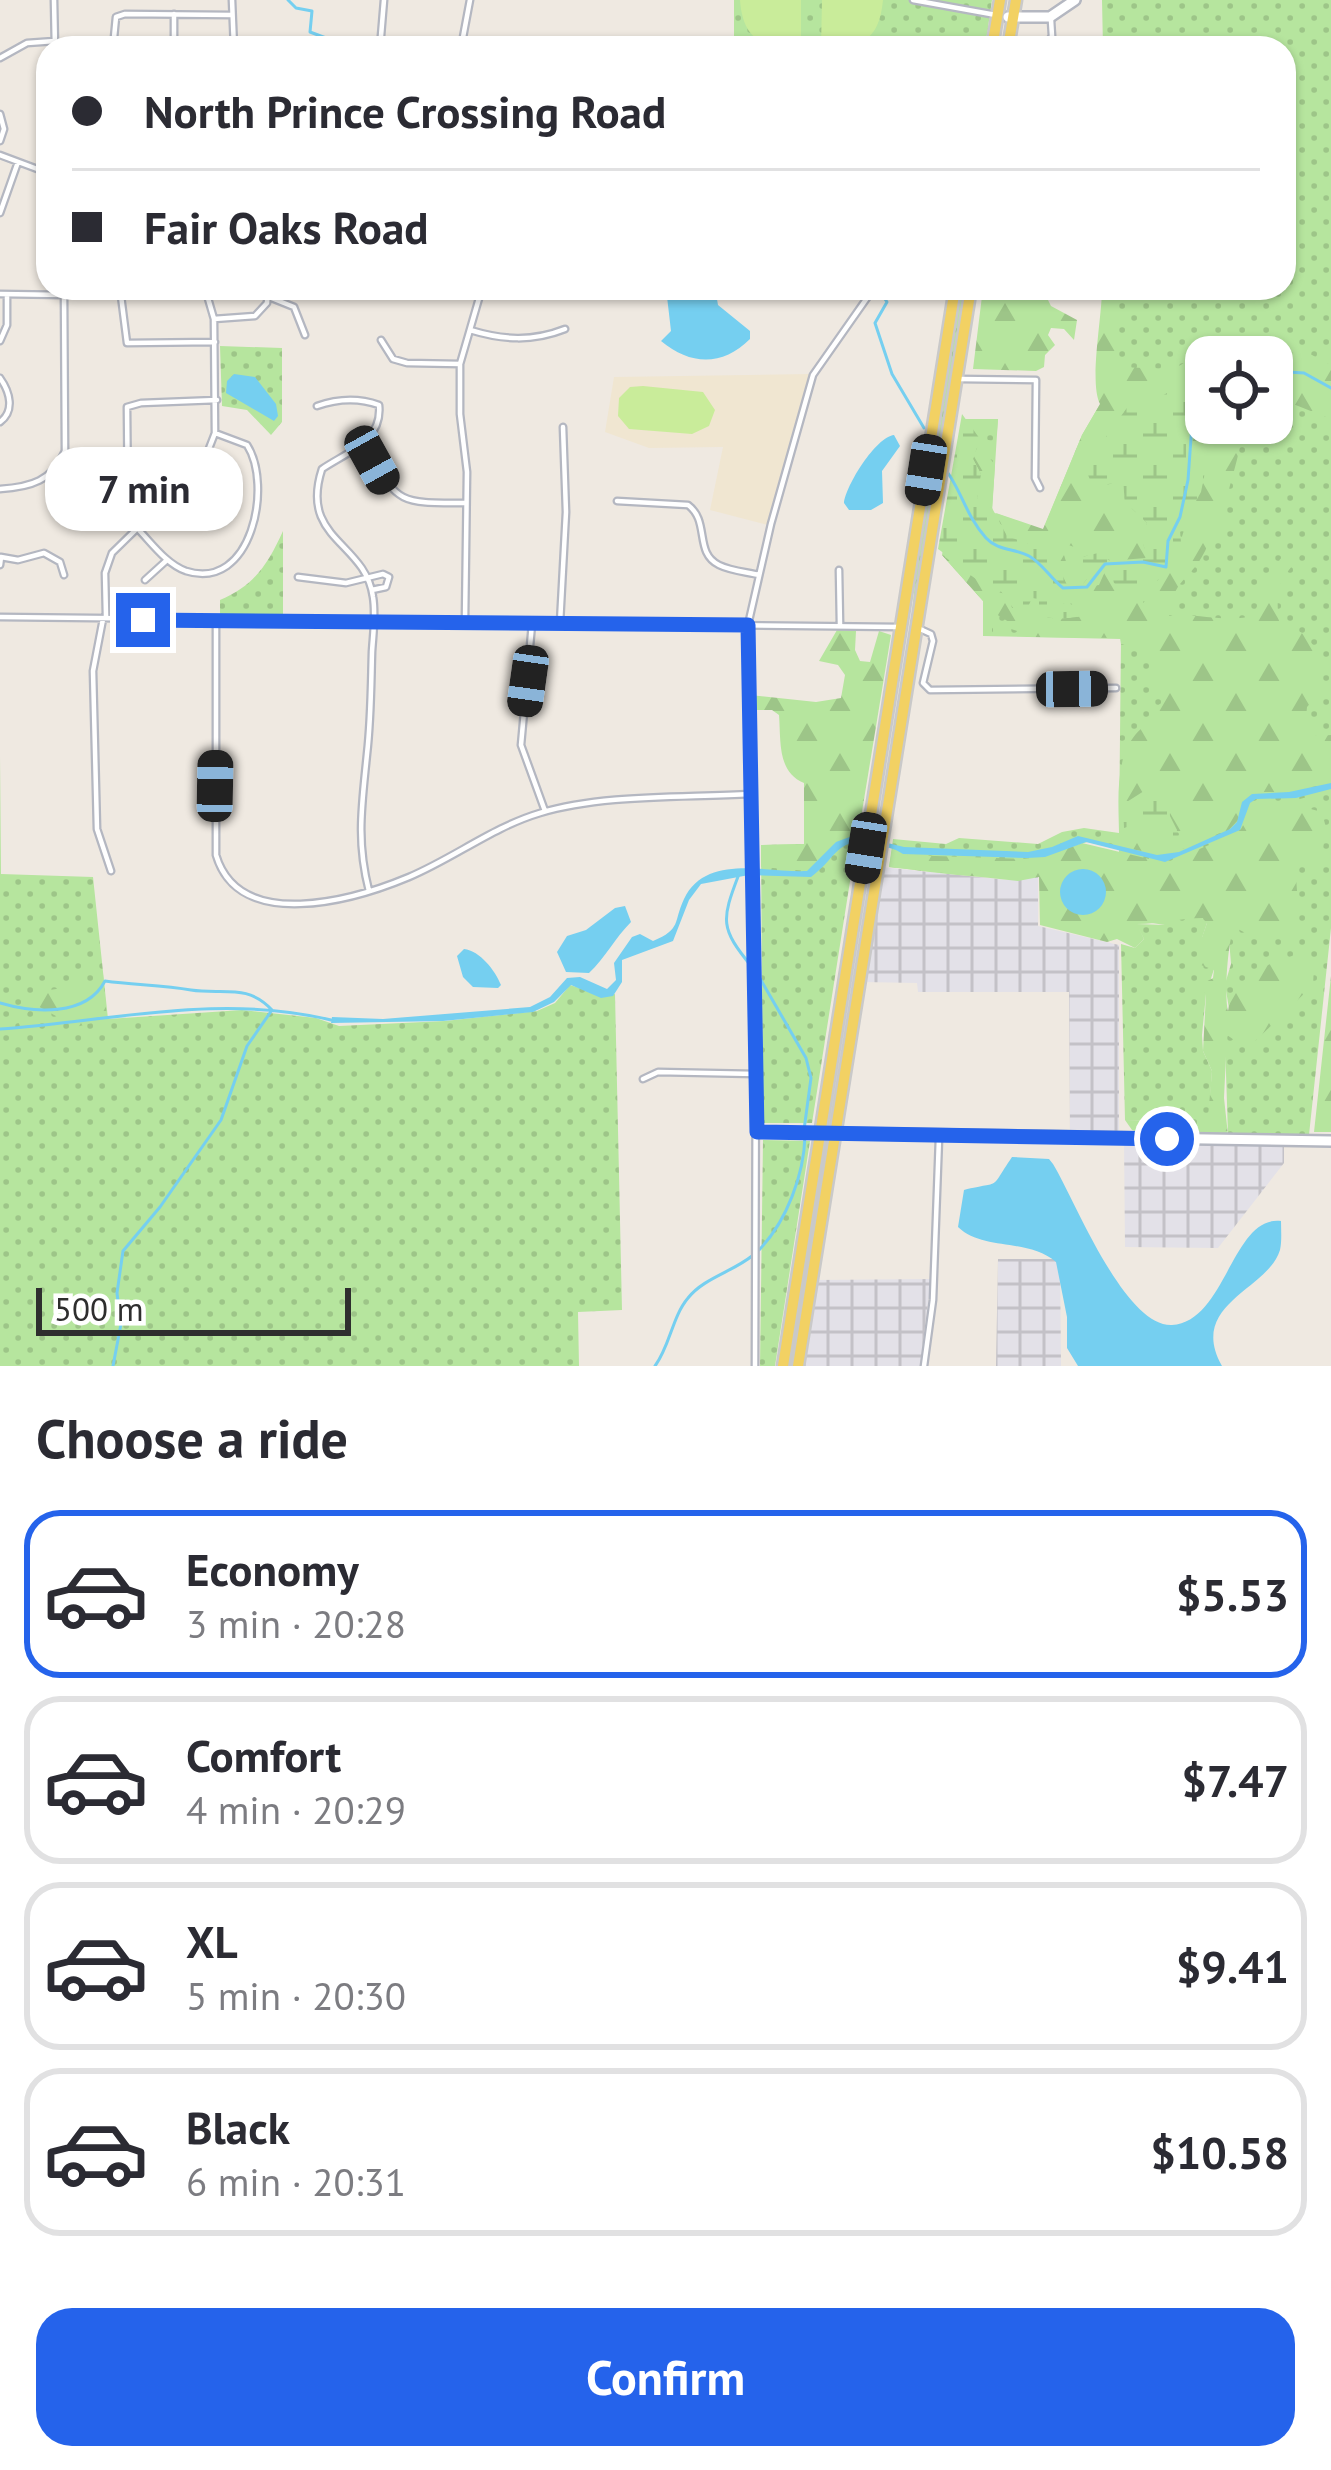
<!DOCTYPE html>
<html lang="en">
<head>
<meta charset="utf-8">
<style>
	:root { --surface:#fff; --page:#f7f7f7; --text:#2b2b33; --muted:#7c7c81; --line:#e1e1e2; --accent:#2563eb }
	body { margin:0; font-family:"PT Sans",sans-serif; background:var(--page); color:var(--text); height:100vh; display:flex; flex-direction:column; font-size:45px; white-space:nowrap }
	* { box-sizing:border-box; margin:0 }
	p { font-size:39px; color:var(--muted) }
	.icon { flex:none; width:66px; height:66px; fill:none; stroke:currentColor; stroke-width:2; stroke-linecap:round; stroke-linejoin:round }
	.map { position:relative; height:1366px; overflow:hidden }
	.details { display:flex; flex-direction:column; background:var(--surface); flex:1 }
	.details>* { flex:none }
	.banner { position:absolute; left:36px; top:36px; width:1260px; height:264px; border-radius:36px; box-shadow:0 3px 9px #0004; display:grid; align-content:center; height:264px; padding:0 36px; background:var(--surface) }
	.fabs { position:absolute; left:1185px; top:336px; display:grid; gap:24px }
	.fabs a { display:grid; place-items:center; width:108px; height:108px; border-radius:24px; background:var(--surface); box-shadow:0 3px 9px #0004; font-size:60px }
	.scale { position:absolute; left:36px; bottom:30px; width:315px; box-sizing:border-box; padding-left:12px; border:6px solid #2e2e2e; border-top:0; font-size:33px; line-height:42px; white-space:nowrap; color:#2e2e2e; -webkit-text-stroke:9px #fff; paint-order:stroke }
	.end { position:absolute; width:54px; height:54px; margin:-27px; border:15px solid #2563eb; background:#fff; box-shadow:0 0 0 6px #fff }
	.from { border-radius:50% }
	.bubble { position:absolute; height:84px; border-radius:36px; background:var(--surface); box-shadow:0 3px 9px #0004; font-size:39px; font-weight:700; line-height:84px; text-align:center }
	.car { position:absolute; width:36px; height:72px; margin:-36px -18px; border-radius:15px; box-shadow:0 0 9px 3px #0007; background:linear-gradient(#222 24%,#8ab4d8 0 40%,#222 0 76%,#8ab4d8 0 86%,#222 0) }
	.banner b { display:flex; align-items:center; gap:42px; height:114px; font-size:45px }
	.banner b+b { border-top:3px solid var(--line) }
	.banner i { width:30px; height:30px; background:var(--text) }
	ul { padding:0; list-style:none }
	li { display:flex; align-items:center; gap:36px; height:168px; margin:0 24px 18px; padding:0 12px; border:6px solid var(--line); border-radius:36px }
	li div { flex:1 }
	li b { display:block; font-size:45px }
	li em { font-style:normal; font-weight:700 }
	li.active { border-color:var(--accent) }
	li>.icon { width:108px; height:108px; stroke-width:1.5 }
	h2 { padding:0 36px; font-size:54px; line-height:144px }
	.action { display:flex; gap:24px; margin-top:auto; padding:24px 36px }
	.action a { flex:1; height:138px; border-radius:36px; background:var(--accent); color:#fff; font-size:48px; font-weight:700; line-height:138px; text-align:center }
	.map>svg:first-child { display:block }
</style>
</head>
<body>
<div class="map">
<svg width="1331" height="1366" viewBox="0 0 1331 1366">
	<defs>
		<pattern id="industrial-grid" width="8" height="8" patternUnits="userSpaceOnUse" patternTransform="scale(3)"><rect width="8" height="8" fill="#e3e1e8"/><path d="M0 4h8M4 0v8" fill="none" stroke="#c3c1c7"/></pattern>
		<pattern id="green-dots" width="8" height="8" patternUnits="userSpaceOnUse" patternTransform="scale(3)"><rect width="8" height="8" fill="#b6e59e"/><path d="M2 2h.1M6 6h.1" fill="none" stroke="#9dc588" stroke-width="1.8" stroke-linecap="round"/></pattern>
		<pattern id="forest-firs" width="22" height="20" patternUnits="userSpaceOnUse" patternTransform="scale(3)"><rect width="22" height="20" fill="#b6e59e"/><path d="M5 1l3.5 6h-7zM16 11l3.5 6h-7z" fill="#9dc588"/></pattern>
		<pattern id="wetland-marsh" width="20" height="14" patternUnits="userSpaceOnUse" patternTransform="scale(3)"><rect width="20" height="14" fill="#b6e59e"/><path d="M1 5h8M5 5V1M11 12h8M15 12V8" fill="none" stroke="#9dc588"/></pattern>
	</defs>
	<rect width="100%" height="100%" fill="#efe9e1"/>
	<!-- industrial -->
	<path fill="url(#industrial-grid)" d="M881 867 1008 880 1038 877V926L1119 945V1137L1070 1136 1069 992H918L917 983 862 982Z
		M1124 1140 1284 1141V1163L1218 1248 1125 1247Z
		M998 1259H1060L1061 1366H996Z
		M931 1279 920 1366H800L815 1280Z"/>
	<!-- education -->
	<path fill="#f0e6d1" d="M811 374 768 525 710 510 723 447 649 448 605 432 614 377Z"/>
	<!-- green -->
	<path fill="url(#green-dots)" fill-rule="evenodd" d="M734 0H992L985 48H734Z
		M1102 0H1331V928L1309 1135H1228L1225 1042 1235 991 1230 1015 1225 984 1231 964 1229 939 1237 916 1207 923 1202 938 1214 969 1206 994 1202 1035 1203 1051 1212 1071 1208 1130 1193 1129 1190 1121 1125 1120 1121 944 1135 948 1144 939 1136 924 1165 925 1119 918V849L1088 842 1068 846 1071 866C1010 886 952 874 889 867L893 839 946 844 959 838 1038 844 1062 832 1084 828 1119 833 1121 639 983 636V601L942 555 965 419H998L992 512 1043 530 1082 435 1109 389 1107 288H1284V48H1103ZM1206 357H1272V423H1206Z
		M958 288H964L962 316 912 613 920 531Z
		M220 346 282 348V422L271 435 247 410 222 406Z
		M283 531V618L220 617V600C254 586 268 564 283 531Z
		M882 678 812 1123H763L761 845 804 844V702H856Z
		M0 756 1 874 93 877 108 1019 242 1010 316 1018 339 1026 445 1021 537 1011 555 1003 570 985 604 996 615 994 622 1310 578 1312 579 1366H0Z
		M763 1140 810 1141 775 1366H760Z"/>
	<!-- forest -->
	<path fill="url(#forest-firs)" fill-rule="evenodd" d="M983 288H1042L1051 306 1077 320 1074 340 1064 329 1051 328 1048 335 1055 345 1045 355 1044 367 1036 371 973 369Z
		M1102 288H1113L1117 367 1174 369 1204 351 1248 357H1206V423H1241C1243 462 1223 487 1225 527L1211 534C1207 540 1208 547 1204 553 1191 579 1172 580 1169 616 1197 612 1228 624 1255 615 1261 585 1275 550 1308 544 1288 576 1273 577 1279 621L1302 633 1323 656 1321 691 1307 707 1305 729 1317 736 1331 735V783L1288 792H1260L1247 798 1239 819 1227 832C1214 833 1211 839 1199 844 1165 855 1155 855 1119 846 1120 801 1108 740 1158 718L1157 706 1165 701 1161 690 1156 687 1143 646 1121 644 1120 638 1035 637 1011 629 1009 622 996 614 992 617V636H983V601L942 555 993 591 1006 594 1012 608 1028 607 1031 598 1039 599V616C1059 621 1075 617 1095 614L1053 597 1054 591 1099 585 1110 560 1093 554 1082 557 1072 547 1079 571 1087 579 1082 585H1067L1059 568 1041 548 1007 536 996 513 1043 529 1082 435 1100 404C1089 382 1102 319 1102 288ZM1174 389 1188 408 1186 461 1194 465C1190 506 1186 550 1157 581H1147L1134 597 1124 591 1146 559 1143 541 1147 523 1125 502 1123 481 1101 486C1108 460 1111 410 1140 402L1146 406ZM1168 784 1169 814 1177 830 1168 843 1130 826 1144 791Z
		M1288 352 1312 355 1331 365V419L1293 404 1281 393 1272 396V357H1269Z
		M965 419H998L997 431 983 432V439L994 441 989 457 995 465 992 508 981 504 977 498 981 474 973 459 980 439Z
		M837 630 856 631 855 650 860 661 870 662 879 631 891 635 858 836 829 849 807 871 761 867V845L804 844V783C777 772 781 741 779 715L772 710H750V695L816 702 841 698 845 675 838 665 819 661Z
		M1318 794 1322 804 1307 808 1322 812 1326 828 1321 860 1301 864 1296 877 1300 932 1259 940 1234 927C1228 941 1224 995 1228 1011 1235 972 1273 962 1308 951L1314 966 1313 985 1247 1049 1227 1035 1224 1098 1228 1135H1145L1132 1130 1125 1120 1190 1121 1193 1129H1207L1212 1071 1203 1051 1206 994 1202 991V984L1213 978 1214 970 1201 965 1200 943 1207 923 1203 918C1179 918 1161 924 1137 924L1144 939 1135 948 1117 939 1107 942 1040 925 1039 877 1018 881 889 867 892 850 906 855 1022 859 1041 857 1082 843 1166 863 1233 835 1241 829 1255 803 1278 805Z
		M103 974 107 1019 76 1027 34 1004 26 1015 28 1030 21 1031 18 1019 32 993 92 983Z
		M1331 976V1132H1314Z"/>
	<!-- wetland -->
	<path fill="url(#wetland-marsh)" d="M1132 386 1140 402 1146 405 1174 389 1186 395V460L1194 465 1207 462 1201 492 1180 530 1181 543 1174 558 1157 581H1147L1140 588 1146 600 1141 605 1114 583 1112 575 1121 560 1146 558 1143 541 1147 523 1125 502 1123 482 1092 486 1085 466 1129 405 1126 397Z
		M962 414 980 439 973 459 981 474 977 498 992 508 1007 536 1041 548 1059 568 1067 585H1082L1087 579 1085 574 1068 568 1060 542 1077 548 1082 557 1098 553 1110 561C1098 586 1087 608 1058 589L1054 591 1053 597C1068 608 1079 608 1096 607L1095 614C1074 617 1061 621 1039 616V599L1032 598 1028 607 1016 612 1000 590 989 593 970 572 938 549Z
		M1169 783 1170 820 1179 834 1177 840 1150 841 1130 826 1124 828 1122 805 1144 791Z"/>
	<!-- pitch -->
	<path fill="#c9ec9a" d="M740 0H801V48C765 48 743 42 740 0Z
		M822 0H883C879 43 859 48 821 48Z
		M643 386 703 392 715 410 709 426 692 434 629 429 618 416 619 398 630 387Z"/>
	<!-- water -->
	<path fill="#75cff0" d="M666 288H715L718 305 750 331V339C723 366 691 366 661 341L671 331Z
		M234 374 255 377 276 404 278 416 274 421 226 393 227 381Z
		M894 435 900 446 882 471 883 503 871 510H849L844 503C846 485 876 437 894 435Z
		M1331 783V789L1296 798 1256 799 1250 803 1240 830 1165 862 1086 842 1045 857 1027 858 903 854C894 848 886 847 875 844 836 836 838 857 811 877L749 875 701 884 689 900 673 941 622 960V982L613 996 601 998 571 985 554 1002 533 1012 443 1021 331 1023 332 1017 383 1019 530 1007 550 997 567 978 580 977 607 989 616 980 614 963 632 937 640 934 653 941C682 929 673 922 684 899 706 853 768 873 807 871L836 842 855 835 904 847 1028 852 1052 847 1078 836 1157 855 1179 852 1230 829 1237 822 1242 802 1252 794 1289 792Z
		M1060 892a23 23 0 1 1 46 0a23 23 0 1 1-46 0Z
		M625 906 631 922C615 938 605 958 589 973L566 972 557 952 567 936 586 930 615 908Z
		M464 949C480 951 495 970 501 985L498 988 473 987 463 977 457 956Z
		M1012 1157 1049 1159 1053 1164C1074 1198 1124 1327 1172 1325 1226 1322 1232 1215 1281 1221 1281 1230 1282 1241 1280 1250 1268 1290 1187 1304 1222 1366H1078L1067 1348V1317L1056 1262C1028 1238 983 1251 958 1227L964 1190C1004 1180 988 1192 1012 1157Z"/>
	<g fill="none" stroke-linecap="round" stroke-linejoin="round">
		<!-- stream -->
		<path stroke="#75cff0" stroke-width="3" d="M288 0 296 8 312 11 310 32 326 38 331 48
			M436 288H447
			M499 288 508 291 530 288
			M878 289 887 302 875 323 892 374 924 428
			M1272 371 1304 373 1331 388
			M948 473C963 495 967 517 986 538 998 551 1014 548 1029 556 1042 563 1051 579 1063 588L1087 587 1105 564 1143 562 1166 567 1168 541 1180 517 1188 480 1195 382 1206 372
			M739 874C721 921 720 928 752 967
			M758 975 806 1058 811 1078 804 1130
			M0 1003C34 1013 86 1017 105 981 134 985 162 985 191 990 223 995 247 983 272 1010L247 1046 221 1120 160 1207 123 1251 117 1293 121 1324 113 1366
			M0 1029C111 1021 221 993 331 1020
			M759 1250C787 1221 804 1174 805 1136
			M655 1366C670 1346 672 1317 688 1298 704 1278 732 1272 752 1256"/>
		<defs>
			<path id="street" d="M54 0 55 48
				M232 0 234 48
				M913 0 996 15
				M113 48 116 17 125 14 232 15
				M174 48V14
				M380 48 384 0
				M461 48 470 0
				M1044 48 1052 36 1051 20
				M0 58 27 43 55 41
				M0 114 4 129 0 141
				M0 155 48 173
				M0 213 18 162
				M120 288 127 343 215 342
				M0 294 65 295
				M269 297 294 307 305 335
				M214 319 255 316 267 303 268 288
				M470 330C503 340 532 342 565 329
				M381 340 393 359 407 363 460 364
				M0 341 7 325V295
				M0 378C10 392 15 411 0 422
				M959 379 1036 380 1035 478 1040 488
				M317 406C337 399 359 398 379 405 383 441 347 452 322 469 299 540 365 541 373 597 376 615 373 635 372 652 371 686 371 720 367 754 362 805 356 840 369 891
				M363 445C400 504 395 503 466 503
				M184 461 196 470
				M51 473 63 479 67 477V470L59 463
				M182 484 194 495
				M0 489C31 487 52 481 65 451L64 288
				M617 501 688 505C710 521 694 553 719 565 731 571 747 572 759 575
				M136 527C151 542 166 564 186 571 252 592 273 485 247 445L215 433
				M134 529 128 509 127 407 141 403 217 400
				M0 565 1 557 18 560 44 553 60 562 64 575
				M839 570 840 625
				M298 577 346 583 383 574 389 577 386 587 372 590
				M145 580 167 560
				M106 616 105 573 112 553 203 464 215 433 214 319 205 288
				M0 617 900 627
				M103 619 93 671 97 829 111 871
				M216 621V855C239 933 354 900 409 877 454 858 493 827 540 813 603 794 684 798 750 794
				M465 622 467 472 460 414V364L482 288
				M560 623 566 512 563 427
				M532 624 521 745 545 811
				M918 628 931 634 933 641 923 683 930 690 1116 688
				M643 1079 658 1072 756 1074
				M757 1132 817 1133
				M755 1366 756 1017 748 625 771 524 813 375 874 288
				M924 1366 933 1300 939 1138"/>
			<path id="secondary" d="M1008 17H1050L1075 0
				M820 1133 1331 1141"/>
			<path id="primary" d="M992 48 1000 0
				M1008 48 1016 0
				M783 1366 955 288
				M798 1366 971 288"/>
		</defs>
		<!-- street casing -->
		<use href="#street" stroke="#b4b7c1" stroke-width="9"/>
		<!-- secondary casing -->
		<use href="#secondary" stroke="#b4b7c1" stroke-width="14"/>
		<!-- primary casing -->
		<use href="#primary" stroke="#c9c9c9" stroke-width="15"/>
		<!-- street -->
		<use href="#street" stroke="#fff" stroke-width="4.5"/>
		<!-- secondary -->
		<use href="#secondary" stroke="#fff" stroke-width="9"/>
		<!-- primary -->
		<use href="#primary" stroke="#f2d163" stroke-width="10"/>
	</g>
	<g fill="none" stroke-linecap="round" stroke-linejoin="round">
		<!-- route -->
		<path stroke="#2563eb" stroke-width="15" d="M143 620 748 625 757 1132 1167 1139"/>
	</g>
</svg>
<div class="fabs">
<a><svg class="icon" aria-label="locate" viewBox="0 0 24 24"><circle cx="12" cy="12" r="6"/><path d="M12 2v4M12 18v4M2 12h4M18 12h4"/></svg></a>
</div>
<div class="scale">500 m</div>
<i class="end from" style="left:1167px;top:1139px"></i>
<i class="end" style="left:143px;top:620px"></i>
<div class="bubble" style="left:45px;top:447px;width:198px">7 min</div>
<i class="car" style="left:372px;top:460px;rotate:151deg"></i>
<i class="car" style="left:926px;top:470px;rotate:189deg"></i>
<i class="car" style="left:528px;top:681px;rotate:188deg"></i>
<i class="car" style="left:1072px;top:689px;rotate:89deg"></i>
<i class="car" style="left:215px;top:786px;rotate:1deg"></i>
<i class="car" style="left:866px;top:848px;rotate:189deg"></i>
<div class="banner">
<b><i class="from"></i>North Prince Crossing Road</b>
<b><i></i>Fair Oaks Road</b>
</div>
</div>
<section class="details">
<h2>Choose a ride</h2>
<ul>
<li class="active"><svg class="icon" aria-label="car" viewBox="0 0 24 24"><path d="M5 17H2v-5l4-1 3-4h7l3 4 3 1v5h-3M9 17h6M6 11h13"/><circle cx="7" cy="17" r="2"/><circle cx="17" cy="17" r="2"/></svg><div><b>Economy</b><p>3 min · 20:28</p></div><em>$5.53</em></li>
<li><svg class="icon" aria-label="car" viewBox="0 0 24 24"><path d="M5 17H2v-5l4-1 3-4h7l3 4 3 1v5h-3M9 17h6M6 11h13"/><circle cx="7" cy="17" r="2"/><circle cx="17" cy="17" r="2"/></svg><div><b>Comfort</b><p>4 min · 20:29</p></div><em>$7.47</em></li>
<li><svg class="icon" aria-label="car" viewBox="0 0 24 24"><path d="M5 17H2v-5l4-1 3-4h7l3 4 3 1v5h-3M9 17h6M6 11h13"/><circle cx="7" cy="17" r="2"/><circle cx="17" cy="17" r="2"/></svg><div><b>XL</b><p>5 min · 20:30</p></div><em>$9.41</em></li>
<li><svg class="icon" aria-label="car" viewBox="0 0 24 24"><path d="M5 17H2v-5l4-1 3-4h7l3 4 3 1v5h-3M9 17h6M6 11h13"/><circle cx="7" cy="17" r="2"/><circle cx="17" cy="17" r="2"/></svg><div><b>Black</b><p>6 min · 20:31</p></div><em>$10.58</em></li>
</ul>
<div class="action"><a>Confirm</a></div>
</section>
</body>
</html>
